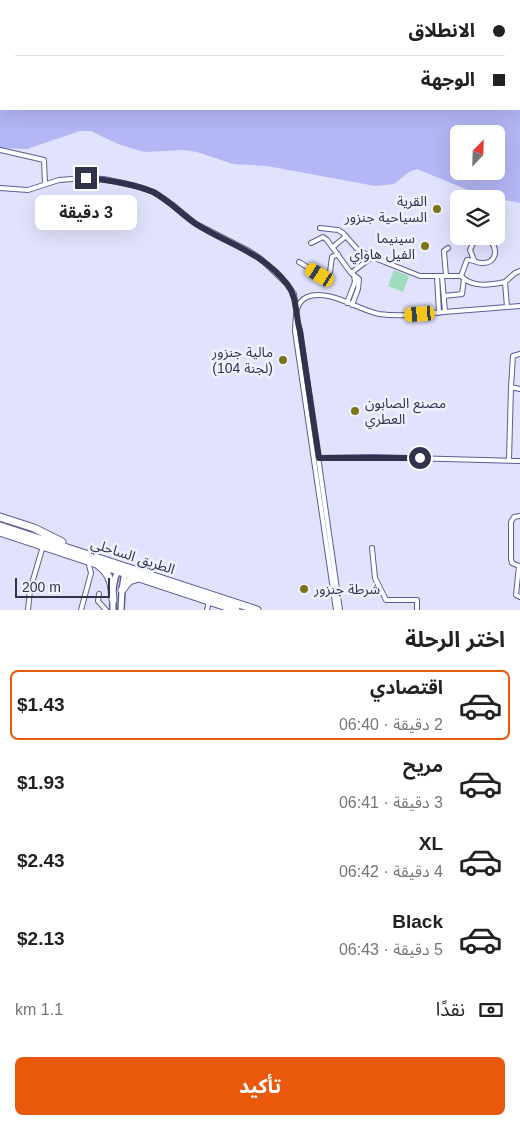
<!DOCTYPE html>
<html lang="ar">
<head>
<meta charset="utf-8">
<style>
	:root { --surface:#fff; --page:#f2f2f2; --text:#222; --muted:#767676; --line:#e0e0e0; --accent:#ea580c }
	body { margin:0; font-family:Helvetica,"Noto Sans Arabic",sans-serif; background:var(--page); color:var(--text); direction:rtl; height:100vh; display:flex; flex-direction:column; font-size:19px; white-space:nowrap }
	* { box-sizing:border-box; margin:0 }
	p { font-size:16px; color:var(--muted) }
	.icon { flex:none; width:28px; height:28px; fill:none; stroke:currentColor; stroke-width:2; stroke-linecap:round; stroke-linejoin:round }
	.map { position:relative; height:610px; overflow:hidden; direction:ltr }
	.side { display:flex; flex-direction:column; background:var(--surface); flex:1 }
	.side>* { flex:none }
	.top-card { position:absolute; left:0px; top:0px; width:520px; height:110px; box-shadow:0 5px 20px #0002; direction:rtl; display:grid; align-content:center; height:110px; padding:0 15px; background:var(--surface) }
	.needle { width:32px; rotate:23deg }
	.tools { position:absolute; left:450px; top:125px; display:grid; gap:10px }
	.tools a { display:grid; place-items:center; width:55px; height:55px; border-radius:8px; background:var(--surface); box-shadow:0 5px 20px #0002; font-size:25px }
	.scale { position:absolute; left:15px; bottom:12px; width:95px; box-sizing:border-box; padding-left:5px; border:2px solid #32324c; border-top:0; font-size:14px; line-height:18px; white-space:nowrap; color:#32324c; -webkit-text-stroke:4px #f0f1fe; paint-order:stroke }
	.end { position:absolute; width:22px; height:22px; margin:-11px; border:6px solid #32324c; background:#fff; box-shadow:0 0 0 2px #fff }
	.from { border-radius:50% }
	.bubble { position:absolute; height:35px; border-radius:8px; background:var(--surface); box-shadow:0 5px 20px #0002; font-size:16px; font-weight:700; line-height:35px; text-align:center; direction:rtl }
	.car { position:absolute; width:15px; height:30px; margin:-15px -8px; border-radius:6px; box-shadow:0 0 4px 1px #0007; background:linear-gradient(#f5c518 24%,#345 0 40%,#f5c518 0 76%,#345 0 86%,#f5c518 0) }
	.top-card b { display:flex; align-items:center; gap:18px; height:48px; font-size:19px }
	.top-card b+b { border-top:1px solid var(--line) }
	.top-card i { width:12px; height:12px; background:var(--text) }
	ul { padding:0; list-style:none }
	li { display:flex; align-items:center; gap:15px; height:70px; margin:0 10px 8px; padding:0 5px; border:2px solid transparent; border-radius:8px }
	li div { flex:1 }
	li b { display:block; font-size:19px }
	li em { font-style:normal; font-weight:700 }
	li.selected { border-color:var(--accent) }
	li>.icon { width:45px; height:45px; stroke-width:1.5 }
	h2 { padding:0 15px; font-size:22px; line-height:60px }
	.pay { display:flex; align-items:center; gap:12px; height:55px; padding:0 15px; font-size:19px }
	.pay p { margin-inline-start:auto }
	.action { display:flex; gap:10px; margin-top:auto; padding:10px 15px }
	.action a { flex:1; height:58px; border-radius:8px; background:var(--accent); color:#fff; font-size:20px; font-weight:700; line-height:58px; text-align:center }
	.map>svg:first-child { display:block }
</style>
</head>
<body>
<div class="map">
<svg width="520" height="610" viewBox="0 0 520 610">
	<rect width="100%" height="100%" fill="#e1e2fd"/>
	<!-- green -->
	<path fill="#9fdcbe" d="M394 270 409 276 403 292 388 286Z"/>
	<!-- water -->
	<path fill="#b4b6f5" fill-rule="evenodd" d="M0 0H520V203L480 195 417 169 409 172 394 184 375 186 267 166 233 164 197 152 183 150 144 152 118 144 91 131H80L27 149 1 148 0 147ZM519 1V109H1V1ZM459 134H496V171H459Z"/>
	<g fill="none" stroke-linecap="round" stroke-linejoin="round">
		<defs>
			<path id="street" d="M0 150 44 160 45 184
				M0 188 28 190 59 180 86 178 104 179 136 186 154 192 174 206 196 224 249 251 261 259 286 283 294 294 296 309
				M320 228 338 230 343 233 358 250 372 257 420 276H461C472 288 490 285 505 282
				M311 243 323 237 327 240 351 273 359 279 358 289 352 305
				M333 247 346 236
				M467 260C474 259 477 264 483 263 496 263 498 250 491 242L484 238 474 241 470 250 474 260
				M299 262 324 277 326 276 330 272 332 257 338 254
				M351 273 372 257
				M437 276 439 313
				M442 276 445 312
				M446 276 444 251 448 248
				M461 276 467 260
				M444 296 462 294 464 279
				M347 303 355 282 354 275
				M507 307 505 282 515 273 520 271
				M297 322 300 331 340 610
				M520 354 513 356 511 387 520 389
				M318 458 372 457 520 461
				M509 460 511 387
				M520 516 514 517 511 522V559L512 563 519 566 516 595 520 597
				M372 548 375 578 386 600H417V610
				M99 594 98 601 106 610
				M28 610 30 590 43 546
				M81 610 91 573 88 561
				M207 610 209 601
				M336 610 295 331C296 319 294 303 307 297 328 288 358 310 379 314 401 317 423 314 444 312 469 310 495 308 520 306"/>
			<path id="secondary" d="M113 589 115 578 119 568
				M113 597V610
				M121 610 122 590 125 571"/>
			<path id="highway" d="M0 517 34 528 62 542
				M0 526 257 610
				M0 532 236 610
				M98 565C111 574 112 585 113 600
				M122 590 129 581 139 578"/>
		</defs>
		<!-- street casing -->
		<use href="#street" stroke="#5d5d96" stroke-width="6"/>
		<!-- secondary casing -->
		<use href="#secondary" stroke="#5d5d96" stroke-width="8"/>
		<!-- highway casing -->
		<use href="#highway" stroke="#5d5d96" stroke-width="9"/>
		<!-- street -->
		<use href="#street" stroke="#fff" stroke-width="4"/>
		<!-- secondary -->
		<use href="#secondary" stroke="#fff" stroke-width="5"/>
		<!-- highway -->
		<use href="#highway" stroke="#fff" stroke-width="7"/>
	</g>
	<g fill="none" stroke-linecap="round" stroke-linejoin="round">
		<!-- route -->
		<path stroke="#32324c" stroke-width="6" d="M86 178C108 180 132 183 153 192 169 200 181 214 196 224 227 244 264 253 287 284 298 298 295 315 300 331L319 458H420"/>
	</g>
	<!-- markers -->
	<g fill="#7e7417" stroke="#f0f1fe" stroke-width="2">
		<circle cx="437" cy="209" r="5"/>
		<circle cx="425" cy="246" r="5"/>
		<circle cx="283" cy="360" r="5"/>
		<circle cx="355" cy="411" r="5"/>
		<circle cx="304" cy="589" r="5"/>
	</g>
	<g text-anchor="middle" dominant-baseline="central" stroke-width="5" stroke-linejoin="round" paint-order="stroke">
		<!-- poi labels -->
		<g font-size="14" fill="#32324c" stroke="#f0f1fe" text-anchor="end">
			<text x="427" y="201">القرية<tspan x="427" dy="16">السياحية جنزور</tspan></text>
			<text x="415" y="238">سينيما<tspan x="415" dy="16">الفيل هاواي</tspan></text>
			<text x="273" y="352">مالية جنزور<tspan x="273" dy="16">(لجنة 104)</tspan></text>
			<text x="365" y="403" text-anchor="start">مصنع الصابون<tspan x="365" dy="16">العطري</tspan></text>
			<text x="314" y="589" text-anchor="start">شرطة جنزور</text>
		</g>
		<!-- street labels -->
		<g font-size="14" fill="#32324c" stroke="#f0f1fe">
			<text transform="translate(133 556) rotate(18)">الطريق الساحلي</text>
		</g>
	</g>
</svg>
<div class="tools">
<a><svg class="needle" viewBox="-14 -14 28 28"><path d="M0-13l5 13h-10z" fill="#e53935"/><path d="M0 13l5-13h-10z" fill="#767676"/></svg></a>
<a><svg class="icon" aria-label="layers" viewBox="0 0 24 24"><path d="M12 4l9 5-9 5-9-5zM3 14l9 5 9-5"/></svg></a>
</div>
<div class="scale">200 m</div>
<i class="end from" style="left:420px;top:458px"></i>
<i class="end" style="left:86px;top:178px"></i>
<div class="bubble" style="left:35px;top:195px;width:102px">3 دقيقة</div>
<i class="car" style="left:320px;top:275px;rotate:301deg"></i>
<i class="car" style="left:420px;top:314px;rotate:266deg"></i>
<div class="top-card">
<b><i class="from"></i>الانطلاق</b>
<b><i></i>الوجهة</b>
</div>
</div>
<section class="side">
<h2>اختر الرحلة</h2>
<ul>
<li class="selected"><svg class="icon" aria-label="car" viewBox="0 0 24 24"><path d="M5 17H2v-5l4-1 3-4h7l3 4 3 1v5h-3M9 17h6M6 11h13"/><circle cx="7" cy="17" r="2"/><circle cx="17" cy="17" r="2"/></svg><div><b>اقتصادي</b><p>2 دقيقة · 06:40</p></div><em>$1.43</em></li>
<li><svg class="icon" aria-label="car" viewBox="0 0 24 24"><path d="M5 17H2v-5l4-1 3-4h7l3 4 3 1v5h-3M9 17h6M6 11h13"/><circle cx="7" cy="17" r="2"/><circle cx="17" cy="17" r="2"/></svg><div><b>مريح</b><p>3 دقيقة · 06:41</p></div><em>$1.93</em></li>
<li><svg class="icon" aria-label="car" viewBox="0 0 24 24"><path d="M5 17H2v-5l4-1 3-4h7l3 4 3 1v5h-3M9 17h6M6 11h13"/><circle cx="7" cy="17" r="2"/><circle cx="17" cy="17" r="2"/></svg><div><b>XL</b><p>4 دقيقة · 06:42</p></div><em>$2.43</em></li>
<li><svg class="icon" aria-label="car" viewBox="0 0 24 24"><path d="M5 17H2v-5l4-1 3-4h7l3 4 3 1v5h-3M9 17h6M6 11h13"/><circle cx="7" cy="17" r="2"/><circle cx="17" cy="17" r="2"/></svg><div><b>Black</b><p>5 دقيقة · 06:43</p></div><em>$2.13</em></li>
</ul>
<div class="pay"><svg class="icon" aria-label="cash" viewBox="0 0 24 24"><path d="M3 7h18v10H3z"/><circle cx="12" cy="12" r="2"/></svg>نقدًا<p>1.1 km</p></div>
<div class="action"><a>تأكيد</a></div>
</section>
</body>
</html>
